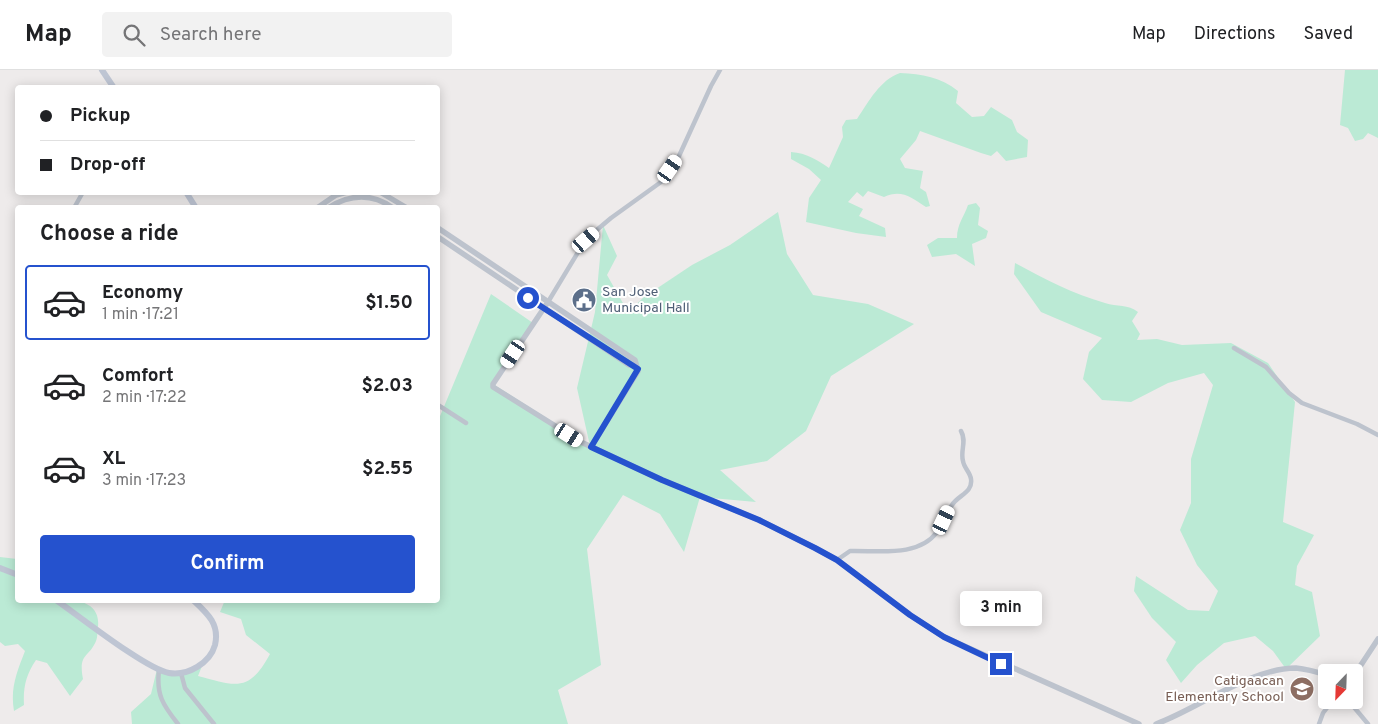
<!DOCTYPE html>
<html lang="en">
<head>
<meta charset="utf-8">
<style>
	:root { --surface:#fff; --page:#f2f2f2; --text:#202124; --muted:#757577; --line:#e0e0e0; --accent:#2552ce }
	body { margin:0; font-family:Overpass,sans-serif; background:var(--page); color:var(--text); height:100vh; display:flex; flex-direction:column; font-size:19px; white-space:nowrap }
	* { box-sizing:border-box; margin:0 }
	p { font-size:16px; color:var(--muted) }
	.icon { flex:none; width:28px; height:28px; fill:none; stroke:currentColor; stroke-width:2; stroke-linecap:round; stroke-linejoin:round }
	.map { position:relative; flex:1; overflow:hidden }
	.sheet { position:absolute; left:15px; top:135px; width:425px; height:398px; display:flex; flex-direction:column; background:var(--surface); border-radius:5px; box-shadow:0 2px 12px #0003 }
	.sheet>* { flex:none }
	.banner { position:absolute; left:15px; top:15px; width:425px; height:110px; border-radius:5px; box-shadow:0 2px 12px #0003; display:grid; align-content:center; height:110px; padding:0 25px; background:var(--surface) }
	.needle { width:32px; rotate:203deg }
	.fabs { position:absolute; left:1318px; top:594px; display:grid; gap:10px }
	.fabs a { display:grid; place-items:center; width:45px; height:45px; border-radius:5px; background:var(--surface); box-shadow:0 2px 12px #0003; font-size:25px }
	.end { position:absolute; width:22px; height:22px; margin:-11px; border:6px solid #2552ce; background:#fff; box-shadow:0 0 0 2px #fff }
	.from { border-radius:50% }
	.bubble { position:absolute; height:35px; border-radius:5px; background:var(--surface); box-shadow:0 2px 12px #0003; font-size:16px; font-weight:700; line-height:35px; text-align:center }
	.car { position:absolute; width:15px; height:30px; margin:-15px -8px; border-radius:6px; box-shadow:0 0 4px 1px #0007; background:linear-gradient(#fff 24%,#345 0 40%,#fff 0 76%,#345 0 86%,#fff 0) }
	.banner b { display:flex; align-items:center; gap:18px; height:48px; font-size:19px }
	.banner b+b { border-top:1px solid var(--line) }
	.banner i { width:12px; height:12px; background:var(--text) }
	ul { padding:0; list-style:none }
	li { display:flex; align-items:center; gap:15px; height:75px; margin:0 10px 8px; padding:0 15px; border:2px solid transparent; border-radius:5px }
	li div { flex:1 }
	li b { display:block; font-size:19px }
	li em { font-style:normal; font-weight:700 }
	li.current { border-color:var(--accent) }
	li>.icon { width:45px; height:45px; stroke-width:1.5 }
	h2 { padding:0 25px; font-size:22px; line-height:60px }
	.button { display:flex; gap:10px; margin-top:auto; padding:10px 25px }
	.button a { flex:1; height:58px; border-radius:5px; background:var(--accent); color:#fff; font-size:20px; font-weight:700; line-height:58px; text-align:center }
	header { display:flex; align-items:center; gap:30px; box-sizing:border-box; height:70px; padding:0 25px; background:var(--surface); border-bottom:1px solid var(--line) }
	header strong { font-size:24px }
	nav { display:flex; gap:28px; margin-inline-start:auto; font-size:18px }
	.search { width:350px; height:45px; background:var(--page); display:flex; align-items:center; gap:12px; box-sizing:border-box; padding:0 18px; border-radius:5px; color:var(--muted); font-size:19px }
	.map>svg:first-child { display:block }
</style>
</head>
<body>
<header>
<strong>Map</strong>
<div class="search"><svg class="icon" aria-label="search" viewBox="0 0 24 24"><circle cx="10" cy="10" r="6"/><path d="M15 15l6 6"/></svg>Search here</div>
<nav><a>Map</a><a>Directions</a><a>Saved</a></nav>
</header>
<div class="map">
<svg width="1378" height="654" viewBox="0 0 1378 654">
	<rect width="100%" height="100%" fill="#eeebeb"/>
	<!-- green -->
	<path fill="#bbead5" d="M1345 0H1378V68L1368 63 1363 69 1355 71 1348 58 1340 55Z
		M900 3C922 4 941 7 958 21L956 33 972 47 984 46 991 37 1012 50 1017 62 1028 70 1027 87 1006 91 997 81 991 86 981 83 920 61 916 70 900 89 905 98 923 101 920 118 926 122 930 136 926 137C911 127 901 119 884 127L868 121 863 127 857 122 848 132 863 139 859 146 885 158 886 167 856 163 806 152 809 128 821 110 809 99 791 89V82C807 83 817 90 829 98L843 67 842 57 846 50 857 49C869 31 880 10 900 3Z
		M976 133 980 138 978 155 988 161 986 168 972 174 975 196 956 184 932 187 927 175 938 168H957C957 154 964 147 968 135Z
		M778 142 787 184 813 225 868 234 914 254 831 306 806 361 767 391 720 400 756 432 700 427 684 482 660 444 623 425 587 479 601 595 558 620 568 654H132L131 642 151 624 157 599 181 603 204 591 198 606C236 616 249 623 270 584L246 565 241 549 220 542 225 530H438V351L491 224 533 253 493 314 590 376 577 318 595 242 603 155 617 186 607 205 628 242 644 227 692 195 730 175Z
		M1015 193C1044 209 1073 224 1105 233 1117 237 1128 234 1138 242L1132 251 1140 264 1137 270 1157 269 1182 275 1231 273 1268 293 1295 332 1283 452 1314 465 1297 496 1295 515 1312 522 1320 566 1286 599 1273 581 1255 566 1224 573 1197 595 1181 613 1166 590 1176 572 1152 548 1134 521 1136 506 1188 540 1209 541 1218 521 1197 495 1180 460 1191 433V389L1213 315 1204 303 1168 313 1131 332 1102 330 1083 309 1089 282 1102 268 1041 242 1014 204Z
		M0 487 17 489 18 530C41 530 102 519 98 556 97 560 98 567 96 571 89 588 78 583 83 609L70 626 47 593 36 590C26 605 23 617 24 635L14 641C10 618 17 602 25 581L18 574 5 576 0 572Z"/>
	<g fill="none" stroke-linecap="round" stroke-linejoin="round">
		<!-- minor -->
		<path stroke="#bdc3cd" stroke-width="4.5" d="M74 138 83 122
			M548 232 586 169 611 148 661 112 679 86 711 16 720 0
			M1234 278 1266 297 1289 323 1302 333 1357 354 1378 365
			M438 335 466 353
			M837 490 850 481C877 480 918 488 937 462 943 454 946 444 952 435 958 425 973 423 971 409 970 402 964 398 963 391 960 381 967 371 961 361
			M159 600C156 625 163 635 178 654
			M181 603 185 618 214 654
			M1354 605 1359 598
			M1348 630 1368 654
			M1319 654 1323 643 1333 630"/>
		<!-- tertiary -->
		<path stroke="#bdc3cd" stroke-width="5.5" d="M380 122 407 138
			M317 138 336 125 347 122
			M328 138C350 124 372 123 393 138
			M438 158 635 290 638 301 591 377
			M438 167 629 295H635
			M548 232 493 314V317L581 372 662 410 759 450 815 478 837 490 910 545 944 567 1139 654
			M1347 602 1359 598 1378 569
			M1156 654C1198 639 1250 598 1296 598 1306 599 1317 602 1326 605"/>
		<!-- secondary -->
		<path stroke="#bec5d3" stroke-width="6" d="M102 0 114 18
			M186 122 196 138
			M0 498 18 505
			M56 530C79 546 146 599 169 603 188 606 210 593 215 575 220 554 207 543 193 530"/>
	</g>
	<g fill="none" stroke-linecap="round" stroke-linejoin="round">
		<!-- route -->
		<path stroke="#2552ce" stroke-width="6" d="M528 228 638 299 591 377 662 410 759 450 815 478 837 490 910 545 944 567 1001 594"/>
	</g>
	<!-- icons -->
	<defs>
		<symbol id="civic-disc" viewBox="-11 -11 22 22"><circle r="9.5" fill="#5c6f8a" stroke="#fff"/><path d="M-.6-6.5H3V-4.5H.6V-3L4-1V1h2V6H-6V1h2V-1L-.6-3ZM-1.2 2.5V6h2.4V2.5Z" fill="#fff"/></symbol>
		<symbol id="school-disc" viewBox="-11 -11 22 22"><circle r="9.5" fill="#8d6e63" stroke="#fff"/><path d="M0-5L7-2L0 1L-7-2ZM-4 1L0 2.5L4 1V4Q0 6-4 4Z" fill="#fff"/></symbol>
	</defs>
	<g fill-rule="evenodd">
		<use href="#civic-disc" x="570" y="216" width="28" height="28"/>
		<use href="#school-disc" x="1288" y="605" width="28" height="28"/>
	</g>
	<g text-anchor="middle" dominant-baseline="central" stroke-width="4" stroke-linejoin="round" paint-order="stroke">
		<!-- service labels -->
		<g font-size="14" fill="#4e5e75" stroke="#fff" text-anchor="start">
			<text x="602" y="222">San Jose<tspan x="602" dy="16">Municipal Hall</tspan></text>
		</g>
		<!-- education labels -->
		<g font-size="14" fill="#785e54" stroke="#fff" text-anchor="end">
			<text x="1284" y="611">Catigaacan<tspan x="1284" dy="16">Elementary School</tspan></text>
		</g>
	</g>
</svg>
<div class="fabs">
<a><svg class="needle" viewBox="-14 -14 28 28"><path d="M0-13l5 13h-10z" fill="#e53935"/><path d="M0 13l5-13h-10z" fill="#757577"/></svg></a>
</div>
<i class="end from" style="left:528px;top:228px"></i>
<i class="end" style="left:1001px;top:594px"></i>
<div class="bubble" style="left:960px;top:521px;width:82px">3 min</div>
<i class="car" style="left:670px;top:99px;rotate:35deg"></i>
<i class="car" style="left:586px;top:170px;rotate:49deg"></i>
<i class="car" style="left:513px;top:284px;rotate:214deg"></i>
<i class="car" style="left:569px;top:365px;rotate:122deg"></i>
<i class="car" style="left:944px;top:450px;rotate:25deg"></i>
<div class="banner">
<b><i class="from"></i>Pickup</b>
<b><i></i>Drop-off</b>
</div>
<section class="sheet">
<h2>Choose a ride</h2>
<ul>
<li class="current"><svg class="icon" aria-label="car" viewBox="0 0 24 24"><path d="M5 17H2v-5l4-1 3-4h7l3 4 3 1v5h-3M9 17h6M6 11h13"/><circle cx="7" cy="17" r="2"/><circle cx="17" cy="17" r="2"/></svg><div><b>Economy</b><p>1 min · 17:21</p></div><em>$1.50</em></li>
<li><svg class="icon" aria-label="car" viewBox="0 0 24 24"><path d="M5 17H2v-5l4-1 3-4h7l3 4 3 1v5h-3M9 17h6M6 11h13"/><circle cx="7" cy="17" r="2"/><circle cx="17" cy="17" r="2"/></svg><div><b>Comfort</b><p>2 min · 17:22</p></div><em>$2.03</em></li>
<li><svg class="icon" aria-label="car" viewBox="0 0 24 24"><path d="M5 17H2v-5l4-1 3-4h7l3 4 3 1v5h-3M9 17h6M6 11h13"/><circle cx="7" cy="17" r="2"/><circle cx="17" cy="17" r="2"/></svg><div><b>XL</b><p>3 min · 17:23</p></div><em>$2.55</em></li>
</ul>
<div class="button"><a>Confirm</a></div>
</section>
</div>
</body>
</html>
